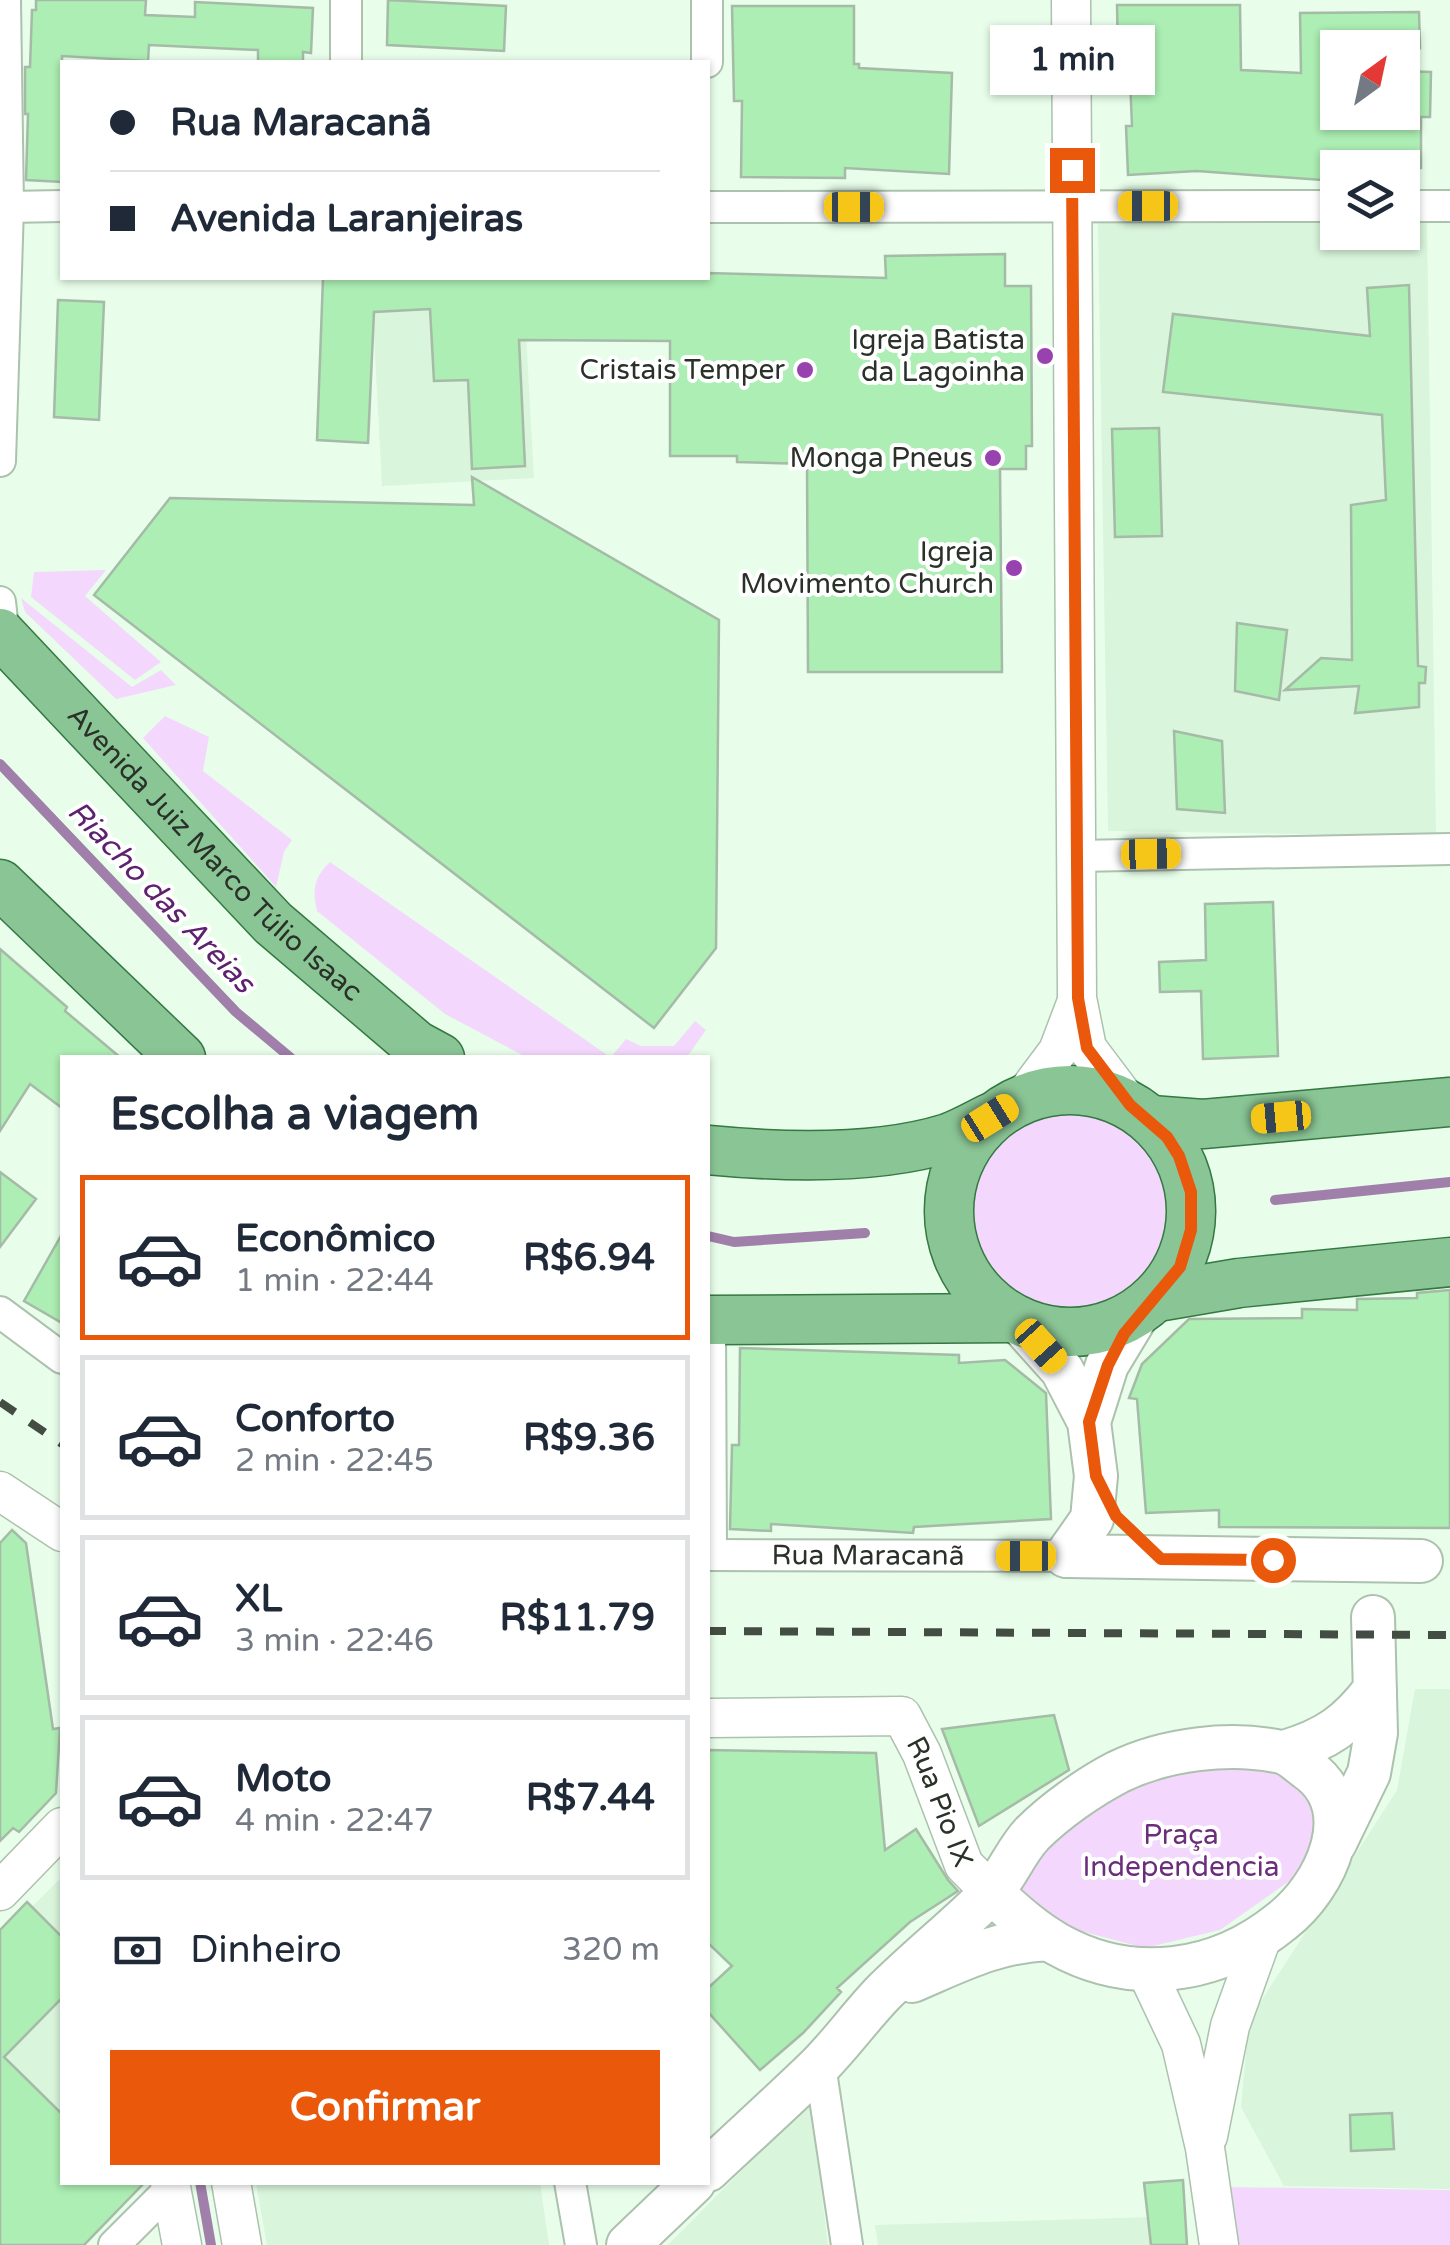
<!DOCTYPE html>
<html lang="pt">
<head>
<meta charset="utf-8">
<style>
	:root { --surface:#fff; --page:#f2f2f3; --text:#1f2937; --muted:#747a83; --line:#e0e1e3; --accent:#ea580c }
	body { margin:0; font-family:"Varela Round",sans-serif; background:var(--page); color:var(--text); height:100vh; display:flex; flex-direction:column; font-size:38px; white-space:nowrap }
	* { box-sizing:border-box; margin:0 }
	p { font-size:32px; color:var(--muted) }
	.icon { flex:none; width:55px; height:55px; fill:none; stroke:currentColor; stroke-width:2; stroke-linecap:round; stroke-linejoin:round }
	.map { position:relative; flex:1; overflow:hidden }
	.sheet { position:absolute; left:60px; top:1055px; width:650px; height:1130px; display:flex; flex-direction:column; background:var(--surface); border-radius:0px; box-shadow:0 2px 8px #0004 }
	.sheet>* { flex:none }
	.top-card { position:absolute; left:60px; top:60px; width:650px; height:220px; border-radius:0px; box-shadow:0 2px 8px #0004; display:grid; align-content:center; height:220px; padding:0 50px; background:var(--surface) }
	.needle { width:65px; rotate:33deg }
	.fabs { position:absolute; left:1320px; top:30px; display:grid; gap:20px }
	.fabs a { display:grid; place-items:center; width:100px; height:100px; border-radius:0px; background:var(--surface); box-shadow:0 2px 8px #0004; font-size:50px }
	.end { position:absolute; width:45px; height:45px; margin:-22px; border:12px solid #ea580c; background:#fff; box-shadow:0 0 0 5px #fff }
	.from { border-radius:50% }
	.bubble { position:absolute; height:70px; border-radius:0px; background:var(--surface); box-shadow:0 2px 8px #0004; font-size:32px; font-weight:700; line-height:70px; text-align:center }
	.car { position:absolute; width:30px; height:60px; margin:-30px -15px; border-radius:12px; box-shadow:0 0 8px 2px #0007; background:linear-gradient(#f5c518 24%,#345 0 40%,#f5c518 0 76%,#345 0 86%,#f5c518 0) }
	.top-card b { display:flex; align-items:center; gap:35px; height:95px; font-size:38px }
	.top-card b+b { border-top:2px solid var(--line) }
	.top-card i { width:25px; height:25px; background:var(--text) }
	ul { padding:0; list-style:none }
	li { display:flex; align-items:center; gap:30px; height:165px; margin:0 20px 15px; padding:0 30px; border:5px solid var(--line); border-radius:0px }
	li div { flex:1 }
	li b { display:block; font-size:38px }
	li em { font-style:normal; font-weight:700 }
	li.selected { border-color:var(--accent) }
	li>.icon { width:90px; height:90px; stroke-width:1.5 }
	h2 { padding:0 50px; font-size:45px; line-height:120px }
	.pay { display:flex; align-items:center; gap:25px; height:110px; padding:0 50px; font-size:38px }
	.pay p { margin-inline-start:auto }
	.button { display:flex; gap:20px; margin-top:auto; padding:20px 50px }
	.button a { flex:1; height:115px; border-radius:0px; background:var(--accent); color:#fff; font-size:40px; font-weight:700; line-height:115px; text-align:center }
	.map>svg:first-child { display:block }
</style>
</head>
<body>
<div class="map">
<svg width="1450" height="2245" viewBox="0 0 1450 2245">
	<rect width="100%" height="100%" fill="#e8feea"/>
	<!-- built -->
	<path fill="#d9f5db" d="M1098 222H1337L1338 232H1402L1403 223H1427L1436 836 1108 831Z
		M371 278H523L534 478 382 486Z
		M1415 1689H1450V2189L1284 2186 1241 2107 1249 2020 1397 1790Z
		M62 1877V2182L146 2183 82 2245H0V1938Z
		M810 2101 828 2245H668Z
		M256 2183H540L549 2245H267Z
		M1155 2217 1161 2245H878L875 2225Z"/>
	<!-- green -->
	<path fill="#f4d7fd" d="M106 570 85 596 161 662 135 680 31 597 34 572Z
		M21 598 132 687 161 670 176 685 116 699 25 612Z
		M165 716 209 737 203 771 292 840 284 852 276 887 143 738Z
		M330 862 610 1057H526L445 1014 317 911C312 890 314 877 330 862Z
		M695 1021 706 1030 687 1057H611L626 1039 641 1046H674Z
		M973 1210a101 101 0 1 1 202 0a101 101 0 1 1-202 0Z
		M1190 1758 1275 1764 1322 1795 1321 1829 1291 1880 1220 1930 1145 1948 1054 1924 1017 1896 1019 1874 1068 1810Z
		M1225 2187 1450 2190V2245H1233Z"/>
	<g fill="none" stroke-linecap="round" stroke-linejoin="round">
		<!-- stream -->
		<path stroke="#a07faa" stroke-width="10" d="M0 764 236 1012 291 1058
			M1275 1200 1450 1182
			M708 1236 734 1242 865 1233
			M200 2182 211 2245"/>
	</g>
	<!-- building -->
	<path fill="#aceeb3" stroke="#a5baa7" stroke-width="2.5" d="M36 0H146L145 15 195 17V2L313 8 311 53 303 52V62H258V50L149 45 148 61 62 56V182L26 180 28 114H25V67H30L32 10H36Z
		M388 0 506 6 504 51 387 45Z
		M1117 5H1240L1241 70 1301 73 1300 13 1419 12 1420 48H1338V112H1402V71L1431 72 1430 117H1421V168H1337L1336 181 1197 171 1128 175 1126 126H1132L1129 55H1118Z
		M732 6H854V64H859V68L952 73 949 174 845 168V178L741 177 742 101H734Z
		M1005 254V286H1031L1032 446H1026V469H1000L1002 672H808L807 464 737 462V456H670V341L519 340 525 466 472 469 468 380 434 381 430 309 374 312 368 443 317 440 323 278H708V273L886 278 885 256Z
		M1409 285 1418 666 1426 667 1425 683H1419V707L1355 713 1359 686 1285 690 1321 658 1352 660 1351 505 1386 500 1382 415 1163 392 1173 314 1370 336 1367 288Z
		M58 300 104 302 99 420 54 417Z
		M1159 428 1162 536 1115 537 1112 429Z
		M472 477 719 620 716 948 654 1028 94 595 170 498 474 505Z
		M1237 623 1287 630 1279 700 1235 691Z
		M1174 731 1222 741 1225 813 1177 809Z
		M1273 902 1278 1056 1203 1059 1201 991 1160 992 1159 962 1206 960 1205 904Z
		M0 949 67 1007 65 1011 121 1058H62V1108L30 1084 0 1131Z
		M0 1172 36 1199 0 1247Z
		M62 1234V1323L24 1301Z
		M1450 1290V1528L1219 1527V1510L1146 1513 1137 1399 1129 1398 1142 1364 1189 1319 1302 1318V1309L1357 1310V1299L1417 1298V1293Z
		M740 1348 959 1355V1363L1005 1360 1046 1393 1051 1519 914 1527 913 1533 771 1524V1531L730 1529 732 1445H739Z
		M12 1530 26 1543 53 1729 60 1728 56 1793 19 1832 13 1828 0 1841V1543Z
		M1054 1715 1069 1770 979 1826 942 1729Z
		M708 1750 876 1753 885 1850 916 1829 948 1880 958 1891 910 1922 837 1988 841 1992 803 2033 760 2070 708 2012V1988L732 1966 708 1943Z
		M27 1902 62 1937V1998L4 2057 62 2114V2182H145L84 2245H0V1930Z
		M1392 2113 1394 2149 1351 2151 1350 2115Z
		M1183 2180 1187 2245H1151L1144 2183Z"/>
	<g fill="none" stroke-linecap="round" stroke-linejoin="round">
		<defs>
			<g id="minor">
				<path d="M346 62V0"/>
				<path d="M707 62V0"/>
				<path d="M1402 206H1450"/>
				<path d="M8 207 62 206"/>
				<path d="M708 207 1338 206"/>
				<path d="M0 461 8 207 5 0"/>
				<path d="M0 602 4 638"/>
				<path d="M1077 856 1450 849"/>
				<path d="M0 1312 62 1358"/>
				<path d="M710 1321 711 1555"/>
				<path id="s1" d="M708 1555 1066 1556"/>
				<path d="M820 2065 847 2245"/>
				<path d="M570 2182 581 2245"/>
				<path d="M114 2245 171 2188"/>
			</g>
			<g id="tertiary">
				<path d="M1071 0 1077 998 1087 1048 1130 1105"/>
				<path d="M1023 1098 1058 1051 1077 1001"/>
				<path d="M0 1491 62 1532"/>
				<path id="s2" d="M708 1718 902 1716 922 1754 964 1865 992 1893"/>
				<path d="M0 1891 62 1827"/>
				<path d="M1146 1970 1181 2044 1205 2148 1219 2245"/>
				<path d="M1208 2136 1230 2026 1262 1937"/>
				<path d="M170 2182 182 2245"/>
				<path d="M231 2182 242 2245"/>
			</g>
			<path id="secondary" d="M1019 1322 1062 1370 1089 1422 1096 1476 1092 1519 1066 1556
				M1089 1422 1107 1365 1139 1312
				M1066 1556 1421 1561
				M1284 1752C1326 1740 1349 1724 1375 1689
				M1335 1843 1369 1773 1376 1733 1373 1617
				M912 1981C959 1961 996 1941 1049 1939
				M708 2170C744 2136 782 2102 818 2067 841 2044 860 2017 883 1993 917 1959 955 1929 989 1895 1006 1878 1015 1852 1032 1834 1055 1811 1089 1787 1118 1772 1165 1749 1230 1741 1281 1752 1290 1754 1298 1762 1306 1768 1364 1807 1326 1887 1282 1921 1217 1974 1132 1986 1057 1944 1032 1930 1012 1911 992 1893
				M628 2245 694 2182"/>
			<g id="primary">
				<path id="s3" d="M0 633 273 923 416 1045 440 1058"/>
				<path d="M0 884 181 1058"/>
				<circle cx="1070" cy="1211" r="121"/>
				<path d="M1151 1120 1203 1124 1450 1102"/>
				<path d="M708 1150C781 1157 877 1160 948 1138 962 1133 976 1125 990 1118"/>
				<path d="M1157 1297 1239 1283 1450 1262"/>
				<path d="M708 1320 1011 1318"/>
			</g>
		</defs>
		<!-- minor casing -->
		<use href="#minor" stroke="#acc1ae" stroke-width="34"/>
		<!-- tertiary casing -->
		<use href="#tertiary" stroke="#acc1ae" stroke-width="41"/>
		<!-- secondary casing -->
		<use href="#secondary" stroke="#acc1ae" stroke-width="46"/>
		<!-- primary casing -->
		<use href="#primary" stroke="#357842" stroke-width="51"/>
		<!-- minor -->
		<use href="#minor" stroke="#fff" stroke-width="30"/>
		<!-- tertiary -->
		<use href="#tertiary" stroke="#fff" stroke-width="38"/>
		<!-- secondary -->
		<use href="#secondary" stroke="#fff" stroke-width="42"/>
		<!-- primary -->
		<use href="#primary" stroke="#8ac595" stroke-width="48"/>
		<!-- rail -->
		<path stroke="#444d44" stroke-width="8" stroke-dasharray="18 18" stroke-linecap="butt" d="M0 1402 62 1444
			M708 1631 1450 1635"/>
	</g>
	<g fill="none" stroke-linecap="round" stroke-linejoin="round">
		<!-- route -->
		<path stroke="#ea580c" stroke-width="12" d="M1072 170 1078 998 1087 1048 1130 1105 1167 1137 1179 1156 1191 1192V1230L1180 1267 1124 1334 1108 1365 1089 1422 1096 1476 1116 1516 1161 1559 1273 1560"/>
	</g>
	<!-- markers -->
	<g fill="#9842af" stroke="#fff" stroke-width="4">
		<circle cx="1045" cy="356" r="10"/>
		<circle cx="805" cy="370" r="10"/>
		<circle cx="993" cy="458" r="10"/>
		<circle cx="1014" cy="568" r="10"/>
	</g>
	<g text-anchor="middle" dominant-baseline="central" stroke-width="8" stroke-linejoin="round" paint-order="stroke">
		<!-- poi labels -->
		<g font-size="28" fill="#293129" stroke="#fff" text-anchor="end">
			<text x="1025" y="340">Igreja Batista<tspan x="1025" dy="32">da Lagoinha</tspan></text>
			<text x="785" y="370">Cristais Temper</text>
			<text x="973" y="458">Monga Pneus</text>
			<text x="994" y="552">Igreja<tspan x="994" dy="32">Movimento Church</tspan></text>
		</g>
		<!-- street labels -->
		<g font-size="28" fill="#293129" stroke="#fff">
			<text stroke="none"><textPath href="#s3" startOffset="308">Avenida Juiz Marco Túlio Isaac</textPath></text>
			<text stroke="none"><textPath href="#s1" startOffset="160">Rua Maracanã</textPath></text>
			<text stroke="none"><textPath href="#s2" startOffset="288">Rua Pio IX</textPath></text>
		</g>
		<!-- park labels -->
		<g font-size="28" fill="#6a2e7a" stroke="#fff">
			<text x="1181" y="1835">Praça<tspan x="1181" dy="32">Independencia</tspan></text>
		</g>
		<!-- water labels -->
		<g font-size="30" font-style="italic" fill="#5d216d" stroke="#fff">
			<text transform="translate(161 897) rotate(46)">Riacho das Areias</text>
		</g>
	</g>
</svg>
<div class="fabs">
<a><svg class="needle" viewBox="-14 -14 28 28"><path d="M0-13l5 13h-10z" fill="#e53935"/><path d="M0 13l5-13h-10z" fill="#747a83"/></svg></a>
<a><svg class="icon" aria-label="layers" viewBox="0 0 24 24"><path d="M12 4l9 5-9 5-9-5zM3 14l9 5 9-5"/></svg></a>
</div>
<i class="end from" style="left:1273px;top:1560px"></i>
<i class="end" style="left:1072px;top:170px"></i>
<div class="bubble" style="left:990px;top:25px;width:165px">1 min</div>
<i class="car" style="left:1148px;top:206px;rotate:270deg"></i>
<i class="car" style="left:854px;top:207px;rotate:90deg"></i>
<i class="car" style="left:1151px;top:854px;rotate:89deg"></i>
<i class="car" style="left:1281px;top:1117px;rotate:265deg"></i>
<i class="car" style="left:990px;top:1118px;rotate:58deg"></i>
<i class="car" style="left:1041px;top:1346px;rotate:138deg"></i>
<i class="car" style="left:1026px;top:1556px;rotate:270deg"></i>
<div class="top-card">
<b><i class="from"></i>Rua Maracanã</b>
<b><i></i>Avenida Laranjeiras</b>
</div>
<section class="sheet">
<h2>Escolha a viagem</h2>
<ul>
<li class="selected"><svg class="icon" aria-label="car" viewBox="0 0 24 24"><path d="M5 17H2v-5l4-1 3-4h7l3 4 3 1v5h-3M9 17h6M6 11h13"/><circle cx="7" cy="17" r="2"/><circle cx="17" cy="17" r="2"/></svg><div><b>Econômico</b><p>1 min · 22:44</p></div><em>R$6.94</em></li>
<li><svg class="icon" aria-label="car" viewBox="0 0 24 24"><path d="M5 17H2v-5l4-1 3-4h7l3 4 3 1v5h-3M9 17h6M6 11h13"/><circle cx="7" cy="17" r="2"/><circle cx="17" cy="17" r="2"/></svg><div><b>Conforto</b><p>2 min · 22:45</p></div><em>R$9.36</em></li>
<li><svg class="icon" aria-label="car" viewBox="0 0 24 24"><path d="M5 17H2v-5l4-1 3-4h7l3 4 3 1v5h-3M9 17h6M6 11h13"/><circle cx="7" cy="17" r="2"/><circle cx="17" cy="17" r="2"/></svg><div><b>XL</b><p>3 min · 22:46</p></div><em>R$11.79</em></li>
<li><svg class="icon" aria-label="car" viewBox="0 0 24 24"><path d="M5 17H2v-5l4-1 3-4h7l3 4 3 1v5h-3M9 17h6M6 11h13"/><circle cx="7" cy="17" r="2"/><circle cx="17" cy="17" r="2"/></svg><div><b>Moto</b><p>4 min · 22:47</p></div><em>R$7.44</em></li>
</ul>
<div class="pay"><svg class="icon" aria-label="cash" viewBox="0 0 24 24"><path d="M3 7h18v10H3z"/><circle cx="12" cy="12" r="2"/></svg>Dinheiro<p>320 m</p></div>
<div class="button"><a>Confirmar</a></div>
</section>
</div>
</body>
</html>
